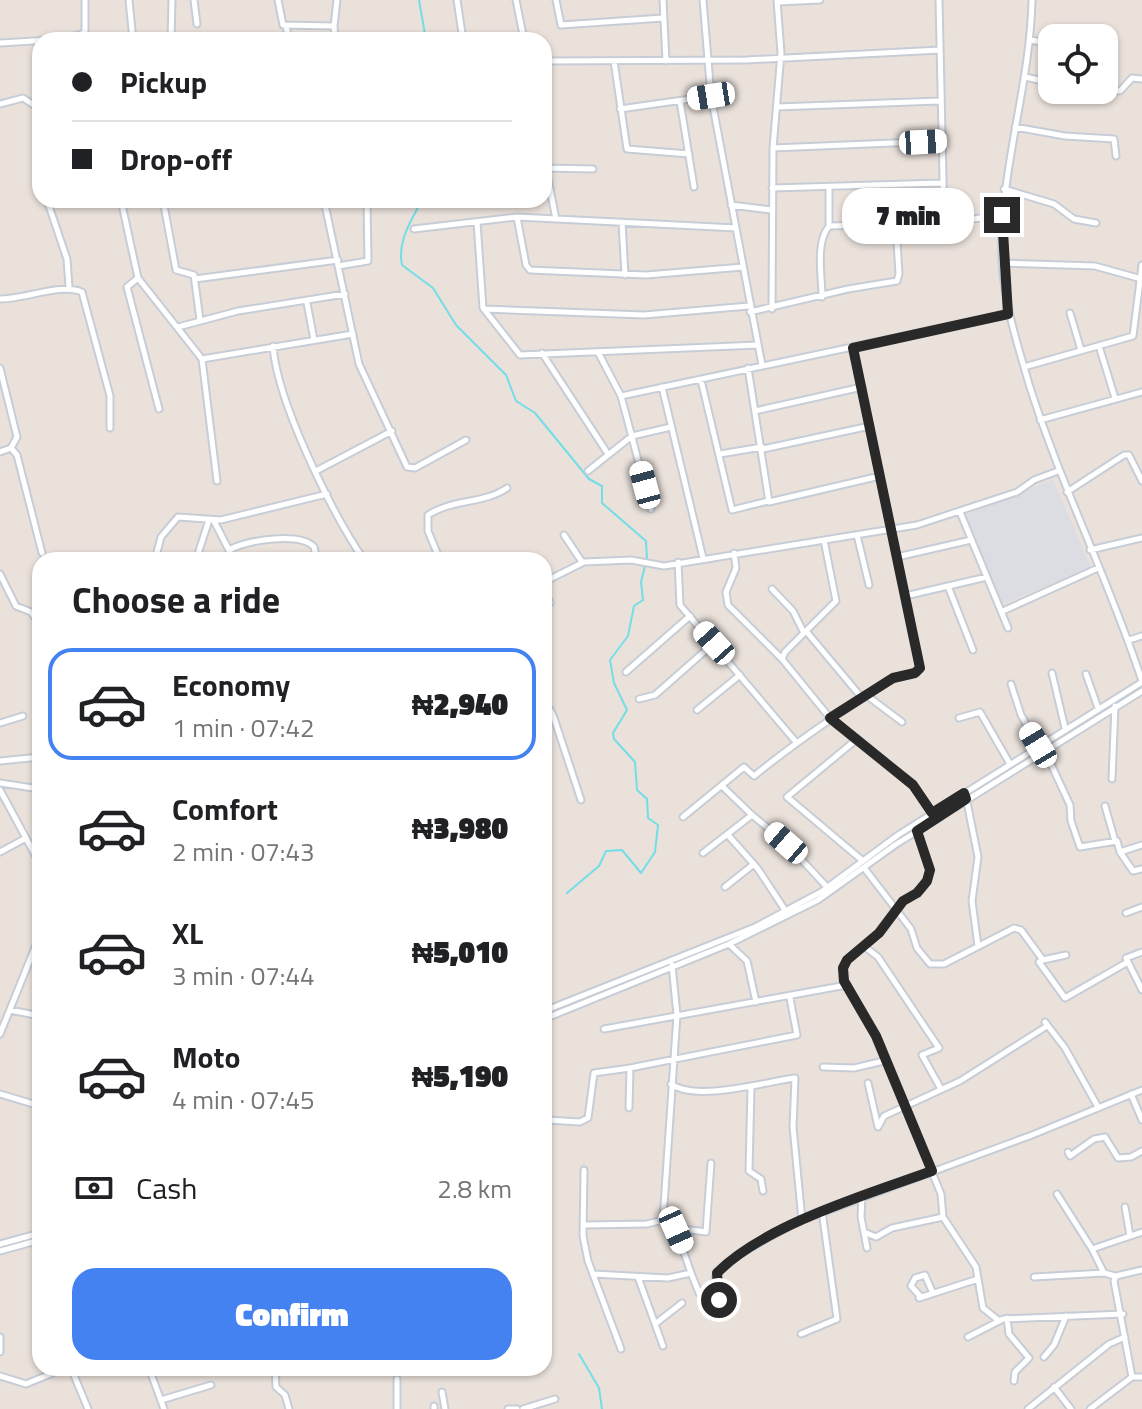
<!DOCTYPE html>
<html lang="en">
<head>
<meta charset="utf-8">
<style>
	:root { --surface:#fff; --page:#f2f2f2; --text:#202124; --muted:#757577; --line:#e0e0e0; --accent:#4382f0 }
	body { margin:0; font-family:"Titillium Web",sans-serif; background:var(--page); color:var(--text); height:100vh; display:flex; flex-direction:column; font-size:30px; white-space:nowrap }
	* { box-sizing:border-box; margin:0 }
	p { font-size:26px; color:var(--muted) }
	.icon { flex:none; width:44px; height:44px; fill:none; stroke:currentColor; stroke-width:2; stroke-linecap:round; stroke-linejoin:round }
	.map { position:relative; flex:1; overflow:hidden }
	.sheet { position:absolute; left:32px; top:552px; width:520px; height:824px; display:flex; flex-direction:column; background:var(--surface); border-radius:24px; box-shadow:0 2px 6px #0004 }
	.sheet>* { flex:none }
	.guide { position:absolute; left:32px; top:32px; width:520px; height:176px; border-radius:24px; box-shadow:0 2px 6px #0004; display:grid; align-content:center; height:176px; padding:0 40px; background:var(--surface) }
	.fabs { position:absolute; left:1038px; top:24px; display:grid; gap:16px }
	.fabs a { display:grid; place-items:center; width:80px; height:80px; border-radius:16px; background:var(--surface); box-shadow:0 2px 6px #0004; font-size:40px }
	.end { position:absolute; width:36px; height:36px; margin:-18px; border:10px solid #292929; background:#fff; box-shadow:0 0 0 4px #fff }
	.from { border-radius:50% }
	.bubble { position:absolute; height:56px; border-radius:24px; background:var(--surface); box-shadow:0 2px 6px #0004; font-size:26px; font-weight:800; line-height:56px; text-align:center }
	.car { position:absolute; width:24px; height:48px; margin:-24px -12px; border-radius:10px; box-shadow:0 0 6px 2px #0007; background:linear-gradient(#fff 24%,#345 0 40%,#fff 0 76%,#345 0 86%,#fff 0) }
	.guide b { display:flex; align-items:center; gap:28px; height:76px; font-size:30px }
	.guide b+b { border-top:2px solid var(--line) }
	.guide i { width:20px; height:20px; background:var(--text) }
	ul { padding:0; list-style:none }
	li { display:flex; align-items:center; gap:24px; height:112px; margin:0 16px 12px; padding:0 24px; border:4px solid transparent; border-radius:24px }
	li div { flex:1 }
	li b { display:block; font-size:30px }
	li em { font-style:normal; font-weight:800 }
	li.active { border-color:var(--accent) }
	li>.icon { width:72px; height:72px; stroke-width:1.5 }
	h2 { padding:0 40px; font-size:36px; line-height:96px }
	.pay { display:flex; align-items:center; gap:20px; height:88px; padding:0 40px; font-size:30px }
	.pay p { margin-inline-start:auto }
	.cta { display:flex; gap:16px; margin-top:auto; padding:16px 40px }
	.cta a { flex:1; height:92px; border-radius:24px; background:var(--accent); color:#fff; font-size:32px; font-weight:800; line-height:92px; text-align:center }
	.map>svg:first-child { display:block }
</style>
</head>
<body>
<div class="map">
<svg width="1142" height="1409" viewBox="0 0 1142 1409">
	<rect width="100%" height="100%" fill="#eae1db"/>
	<!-- industrial -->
	<path fill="#dcdce3" d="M1053 480 1091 567 1001 605 965 515Z"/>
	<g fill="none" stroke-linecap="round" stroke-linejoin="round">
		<!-- stream -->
		<path stroke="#73dde8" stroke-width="2" d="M419 0 426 40
			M422 200C411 221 397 241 402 265L433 288 456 325 506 375 516 401 535 413 589 479 602 486V503L646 541 647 560
			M567 893 599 866 606 851 622 850 641 873 655 852 658 825 648 818 647 799 637 790 635 762 614 739 613 733 627 710 614 683 610 660 628 636 634 606 643 600 641 582 645 566
			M579 1354 599 1388 602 1409"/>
		<defs>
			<path id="minor" d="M129 0 133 40
				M194 0 197 24
				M278 0 283 25 334 26 335 40
				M457 0 463 40
				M516 0 524 40
				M556 0 561 25 663 18
				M663 0 666 61
				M703 0 711 96 762 365
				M939 0 944 223
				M1032 0C1030 88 999 171 1002 260 1004 303 1017 343 1029 384 1061 486 1109 580 1142 681
				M778 2 820 0
				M286 26 289 40
				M334 26 337 0
				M59 40 85 33V0
				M171 40 172 0
				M1031 40 1052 44
				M0 43 51 40
				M544 61 746 60 940 50
				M614 61 627 149 689 154
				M1025 77 1052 83
				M1079 90 1120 91 1132 78 1142 79
				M680 101 694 187
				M0 104 23 98 40 109
				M777 107 939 101
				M620 109 711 96
				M1015 127 1065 136 1114 139 1116 156
				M773 148 941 141
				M544 159 556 219
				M544 168 593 169
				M772 188 941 183
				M1004 189 1054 204 1074 219 1096 223
				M47 200 67 259 69 287
				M121 200 138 278 202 359 353 334
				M163 200 176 270 194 275 200 320
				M324 200 359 364 407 467 415 468 466 440
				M731 205 771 210
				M517 217 526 265 530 270 646 275 743 267
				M477 222 483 308 520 355 758 345
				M622 222 625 275
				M829 226 944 223 1002 215
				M414 229 517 217 736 228
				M1002 263 1095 266 1138 278
				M338 266 368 261 367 200
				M138 278 127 287 159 409
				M195 279 338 260
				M822 297C822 276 815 243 829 226V187
				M0 299C25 299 62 283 82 292L110 396V428
				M307 303 314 340
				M484 309 644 315 749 306
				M772 309 773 148 781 53 777 0
				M750 312 848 289 897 281 899 274 896 225
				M1070 313 1081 350
				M178 327 238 311 345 294
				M273 346C277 402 332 513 364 560
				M1099 346 1115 398
				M542 353 608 454
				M599 354 621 396 651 509
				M202 359 217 481
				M1024 367 1133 336 1142 265
				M0 368 17 437 11 448 0 452
				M748 368 769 502 880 476
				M701 380 732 510 768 501
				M662 387 703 558
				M621 396 1008 314
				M755 411 862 387
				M1040 420 1142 392
				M11 448 17 455 42 553
				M763 449 870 426
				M720 454 762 447
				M316 471 392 431
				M588 471 632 436 671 427
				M1067 492 1124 455H1129L1142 481
				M960 512 1008 628
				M214 521 234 560
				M564 535 582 562
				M857 535 869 585
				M231 549C248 540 300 532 314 547L317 560
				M1090 550 1142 538
				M734 553 736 568 726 592 728 605 782 659 830 718 913 785 932 813
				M897 557 971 540
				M155 560 161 537 178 517 221 520 327 494
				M196 560 209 520
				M440 560 428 531V515C452 499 484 504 507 488
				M678 562 680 605 796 742
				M0 574 16 606 31 612 40 624
				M544 582 584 562 631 560 664 566 917 525 1017 492 1034 480 1058 471
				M948 586 973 650
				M544 589 550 603 544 610
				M772 589 793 611 804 633
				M905 596 987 577
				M1003 611 1098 568
				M806 631 862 698
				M1129 640 1142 636
				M782 659 785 652 836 601 824 540
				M626 672 690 616
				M1052 673 1065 728
				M1086 674 1098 708
				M1011 684 1021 715 1038 745
				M866 695 902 722
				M639 699 655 695 714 643
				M544 700 553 715 581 800
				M697 710 740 675
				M959 718 980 712 1010 764
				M0 723 23 716
				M857 739 787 797 863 861
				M1044 749 1070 805 1071 821 1080 847 1117 841 1120 852 1142 845
				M0 761 40 757
				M1112 779 1115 706
				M0 783 40 789
				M0 790 40 864
				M966 797 978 857 972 901 978 946
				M1105 806 1115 841
				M752 815 786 843 827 887
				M683 817 744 767 754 776C797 741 841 712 887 682 897 676 913 676 920 668L853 348
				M728 835 758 869 785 910
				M0 852 26 838
				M1120 852 1133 871 1142 869
				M703 853 752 815 722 786
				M865 869 911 929 917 948 930 964H944L1014 928 1021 930 1043 960 1066 955
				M725 887 754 864
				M1126 913 1142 907
				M729 944 747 961 756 1002
				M865 947 878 957 939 1048 922 1055 941 1089
				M1142 952 1126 958 1142 990
				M1039 962 1065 998 1126 963
				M843 986V968L847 960 879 933 903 901 921 890 927 881 930 870 917 831
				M10 1010 40 1016
				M544 1011 755 927 821 892 898 835 1142 682
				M544 1019 729 944 818 900 895 845 1142 691
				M1045 1022 1065 1048 1098 1107
				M604 1029 847 985 876 1036 941 1194 943 1217 976 1267 983 1308 998 1320
				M0 1034 40 935
				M823 1067 854 1068 884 1061
				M868 1083 878 1127 884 1116 960 1081 1047 1026
				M671 1084C696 1102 765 1082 795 1078L793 1127 802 1220 1032 1135 1142 1090
				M751 1088 749 1171 761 1179 763 1191
				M0 1094 40 1106
				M1131 1094 1142 1120
				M629 1108 630 1068 797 1035 790 998
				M546 1139 547 1120 580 1122 588 1118 594 1073 630 1068
				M1068 1152 1070 1156 1094 1139 1105 1137 1118 1158 1131 1157 1142 1151
				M584 1170 583 1236 588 1261 621 1349
				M1057 1194 1092 1249
				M862 1196 861 1217 867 1248
				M1125 1207 1130 1236
				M584 1225 647 1224 663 1220 677 1015 672 965
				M675 1228 706 1232 711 1163
				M864 1232 876 1237 892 1228 943 1217
				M0 1244 40 1233
				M0 1251 40 1240
				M691 1273 699 1293
				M593 1274 668 1278 691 1273 676 1230 663 1220
				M1115 1276 1104 1273 1092 1249 1142 1232
				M638 1277 663 1346
				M1034 1277 1104 1273
				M921 1297 911 1286 915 1278 925 1275 932 1291
				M919 1298 978 1279
				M723 1306C717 1298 713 1286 716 1275 721 1260 785 1229 802 1220
				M1007 1318 1009 1334 1029 1358 1015 1372 1014 1381
				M655 1324 682 1303
				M801 1334 837 1319 822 1211
				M0 1337V1352
				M968 1337 1003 1319 1123 1314
				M1044 1357 1054 1345 1066 1316
				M71 1368 88 1409
				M149 1368 164 1409
				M275 1368 276 1387 285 1395 289 1409
				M0 1376 26 1384 65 1368
				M1132 1377 1114 1281 1116 1276 1142 1270
				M1054 1387 1071 1409
				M442 1392 445 1409
				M161 1400 211 1385
				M434 1406V1409
				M397 1409V1379
				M508 1409H517
				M523 1409 555 1399
				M1028 1409 1109 1344 1125 1337
				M1090 1409 1132 1377H1142"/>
		</defs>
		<!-- minor casing -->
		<use href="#minor" stroke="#c7cdd6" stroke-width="9"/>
		<!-- minor -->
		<use href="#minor" stroke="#fff" stroke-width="5"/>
	</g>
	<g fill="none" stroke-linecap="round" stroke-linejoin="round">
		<!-- route -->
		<path stroke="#292929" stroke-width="10" d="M719 1300 717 1273C764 1225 868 1194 932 1171L876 1036 844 981 843 968 847 960 879 933 903 901 917 893 927 881 930 870 917 831 966 799 964 793 932 813 913 785 830 718 893 678 915 673 920 668 853 348 1008 314 1002 215"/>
	</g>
</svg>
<div class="fabs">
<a><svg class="icon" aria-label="locate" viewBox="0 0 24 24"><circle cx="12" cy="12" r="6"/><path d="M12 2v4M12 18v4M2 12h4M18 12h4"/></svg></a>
</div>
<i class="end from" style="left:719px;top:1300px"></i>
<i class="end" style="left:1002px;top:215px"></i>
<div class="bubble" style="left:842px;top:188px;width:132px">7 min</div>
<i class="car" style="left:711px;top:96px;rotate:261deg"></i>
<i class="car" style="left:923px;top:142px;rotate:87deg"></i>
<i class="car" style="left:645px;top:485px;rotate:345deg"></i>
<i class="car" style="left:714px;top:643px;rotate:318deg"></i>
<i class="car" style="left:1038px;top:745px;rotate:329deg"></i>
<i class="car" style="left:786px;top:843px;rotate:311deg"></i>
<i class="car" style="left:676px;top:1230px;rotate:156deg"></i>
<div class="guide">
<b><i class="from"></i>Pickup</b>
<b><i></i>Drop-off</b>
</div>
<section class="sheet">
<h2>Choose a ride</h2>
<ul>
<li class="active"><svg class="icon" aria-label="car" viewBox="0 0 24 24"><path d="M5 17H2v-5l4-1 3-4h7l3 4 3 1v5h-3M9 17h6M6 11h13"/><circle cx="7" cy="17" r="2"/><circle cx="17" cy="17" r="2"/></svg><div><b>Economy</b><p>1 min · 07:42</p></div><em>₦2,940</em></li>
<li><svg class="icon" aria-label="car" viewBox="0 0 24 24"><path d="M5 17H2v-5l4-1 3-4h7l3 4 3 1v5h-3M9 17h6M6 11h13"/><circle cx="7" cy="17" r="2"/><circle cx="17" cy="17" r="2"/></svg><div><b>Comfort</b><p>2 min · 07:43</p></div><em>₦3,980</em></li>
<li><svg class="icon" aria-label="car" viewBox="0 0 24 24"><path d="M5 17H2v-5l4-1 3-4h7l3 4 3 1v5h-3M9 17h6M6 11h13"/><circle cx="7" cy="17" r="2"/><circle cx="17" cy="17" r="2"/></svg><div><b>XL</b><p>3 min · 07:44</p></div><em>₦5,010</em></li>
<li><svg class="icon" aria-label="car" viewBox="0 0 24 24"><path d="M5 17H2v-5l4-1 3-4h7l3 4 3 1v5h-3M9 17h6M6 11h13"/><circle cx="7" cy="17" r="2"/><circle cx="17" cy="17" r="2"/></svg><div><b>Moto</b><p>4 min · 07:45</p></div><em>₦5,190</em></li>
</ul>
<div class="pay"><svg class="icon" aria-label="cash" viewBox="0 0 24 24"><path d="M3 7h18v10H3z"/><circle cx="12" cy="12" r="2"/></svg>Cash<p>2.8 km</p></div>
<div class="cta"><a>Confirm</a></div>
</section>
</div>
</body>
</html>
